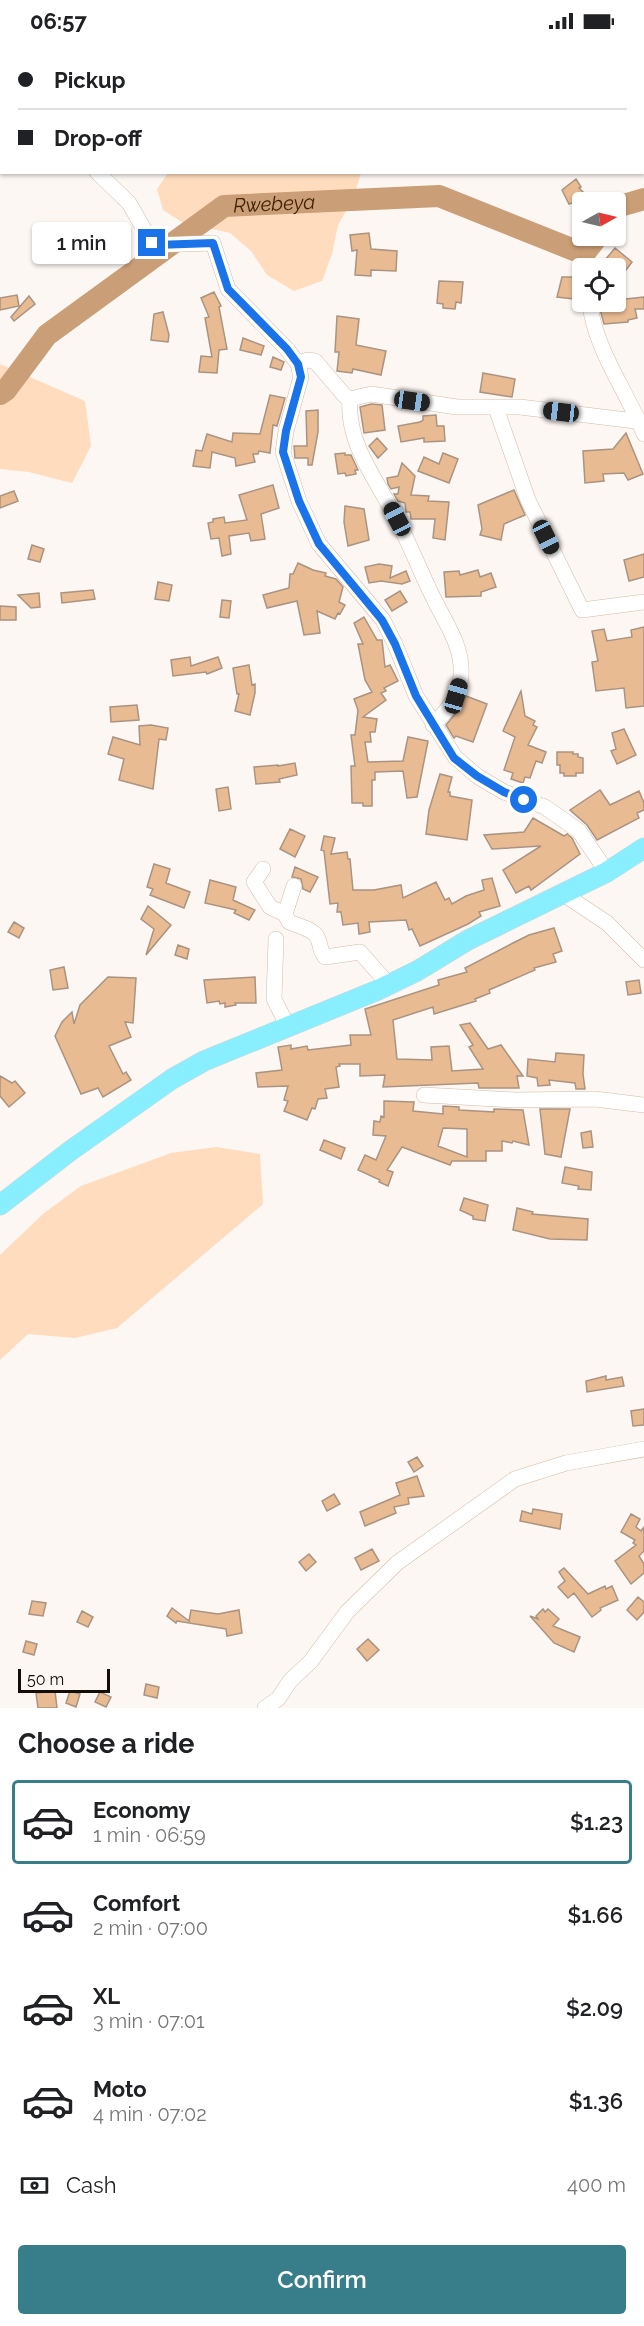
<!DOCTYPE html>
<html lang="en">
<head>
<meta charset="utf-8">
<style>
	:root { --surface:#fff; --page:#f6f6f6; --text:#202124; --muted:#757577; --line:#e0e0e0; --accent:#387e8a }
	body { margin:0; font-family:Raleway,sans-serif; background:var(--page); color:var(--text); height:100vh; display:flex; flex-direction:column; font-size:22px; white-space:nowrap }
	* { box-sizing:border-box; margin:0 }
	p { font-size:20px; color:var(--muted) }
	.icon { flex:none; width:33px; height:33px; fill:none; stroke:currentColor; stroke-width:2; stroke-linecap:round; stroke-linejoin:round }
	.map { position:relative; height:1666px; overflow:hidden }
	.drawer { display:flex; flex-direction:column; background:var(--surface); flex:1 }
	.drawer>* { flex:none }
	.guide { position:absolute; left:0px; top:0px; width:645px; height:132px; box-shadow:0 2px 4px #0004; display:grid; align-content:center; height:132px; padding:0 18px; background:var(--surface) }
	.needle { width:39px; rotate:82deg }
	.controls { position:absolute; left:572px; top:150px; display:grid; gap:12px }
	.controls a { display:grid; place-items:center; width:54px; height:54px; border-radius:6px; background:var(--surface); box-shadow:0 2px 4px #0004; font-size:30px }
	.scale { position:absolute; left:18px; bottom:15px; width:92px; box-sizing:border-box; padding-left:6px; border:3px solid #140c06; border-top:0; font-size:16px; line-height:21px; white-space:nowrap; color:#140c06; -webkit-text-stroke:4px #fcf7f3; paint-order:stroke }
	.end { position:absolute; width:27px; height:27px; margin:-14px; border:8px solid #1a73e8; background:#fff; box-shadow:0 0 0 3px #fff }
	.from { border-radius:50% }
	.bubble { position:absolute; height:42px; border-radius:6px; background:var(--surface); box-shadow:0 2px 4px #0004; font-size:20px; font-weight:600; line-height:42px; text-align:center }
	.car { position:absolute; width:18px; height:36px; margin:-18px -9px; border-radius:8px; box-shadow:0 0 4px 2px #0007; background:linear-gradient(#222 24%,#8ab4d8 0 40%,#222 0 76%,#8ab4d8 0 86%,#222 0) }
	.guide b { display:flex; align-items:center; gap:21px; height:57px; font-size:22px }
	.guide b+b { border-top:2px solid var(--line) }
	.guide i { width:15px; height:15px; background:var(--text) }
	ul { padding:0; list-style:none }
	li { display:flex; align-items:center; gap:18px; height:84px; margin:0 12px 9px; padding:0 6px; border:3px solid transparent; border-radius:6px }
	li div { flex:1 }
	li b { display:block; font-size:22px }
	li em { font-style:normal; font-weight:600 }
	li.on { border-color:var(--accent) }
	li>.icon { width:54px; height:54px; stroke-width:1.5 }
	h2 { padding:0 18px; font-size:27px; line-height:72px }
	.pay { display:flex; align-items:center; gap:15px; height:66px; padding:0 18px; font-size:22px }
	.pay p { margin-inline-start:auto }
	.cta { display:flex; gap:12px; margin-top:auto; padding:12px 18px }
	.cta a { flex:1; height:69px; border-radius:6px; background:var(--accent); color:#fff; font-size:24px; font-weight:600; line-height:69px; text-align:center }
	.status { display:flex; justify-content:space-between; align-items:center; height:42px; padding:0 30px; background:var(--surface); direction:ltr }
	.status svg { height:16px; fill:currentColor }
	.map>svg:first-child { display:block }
</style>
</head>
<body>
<div class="status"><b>06:57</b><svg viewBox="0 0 49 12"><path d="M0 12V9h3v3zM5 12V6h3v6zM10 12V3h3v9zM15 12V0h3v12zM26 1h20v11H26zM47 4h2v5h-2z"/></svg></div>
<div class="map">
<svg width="644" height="1666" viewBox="0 0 644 1666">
	<rect width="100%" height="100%" fill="#fcf7f3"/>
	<!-- green -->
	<path fill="#ffdcbe" d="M206 0H360L361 1 208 2Z
		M168 131V130L361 131 353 157 338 183 332 212 322 239 294 249 267 233 251 209 230 191 182 180 163 168 157 147Z
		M0 322 85 359 91 404 72 441 29 430 0 427Z
		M216 1105 260 1112 263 1162 117 1286 75 1296 28 1292 0 1318V1213L44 1171 81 1144 171 1111Z"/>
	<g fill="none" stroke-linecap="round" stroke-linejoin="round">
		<!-- river -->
		<g stroke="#ca9e76" stroke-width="22">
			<path d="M615 170 620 164 644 157"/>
			<path id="s1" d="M0 352 6 348 47 293 224 164 439 154 584 212 598 194"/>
		</g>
	</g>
	<!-- building -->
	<path fill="#e9bb93" stroke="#aa9380" stroke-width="1.5" fill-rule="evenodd" d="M576 137 581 145 579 146 593 160H582V171L572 161 569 162 562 148Z
		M369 191 371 207 397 209 396 229 371 228V234L355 233 357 208 352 209 350 193Z
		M615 206 632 220 623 232 605 218Z
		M562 235H582V258L557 255Z
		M439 239 463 240 461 261 456 260 455 267 443 266V262L437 261Z
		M214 250 221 264 219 265 227 307 219 308 217 331 199 330 201 314 212 315 205 276 209 275 201 256Z
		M17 253 19 264 0 268V256Z
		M29 254 35 262 14 279 11 275Z
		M644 255V267H635L637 276 628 278V280L604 282 598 260Z
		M163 270 169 293 168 300 151 298 154 272Z
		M337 274 359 277 356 303 386 309 381 333 353 327 352 331 337 329 339 310H335Z
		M243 296 264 304 261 313 240 308Z
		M273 315 284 320 281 328 270 325Z
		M483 331 515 337 512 355 480 350Z
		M270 353 285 356 277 384 273 383 270 411 259 409 258 412H253L255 420 236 424 235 416 212 410 210 426 193 424 196 408 202 409 207 392 232 400 233 391 260 392Z
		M371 362 382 363 385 388 364 391 360 365Z
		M318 368V390L312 423H308V416H295L294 404H307L306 369Z
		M436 373 437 384H444L445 399 424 400V396L401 400 398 384 420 380 423 378V374Z
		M626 391 643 432 628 438 624 431 603 432 604 439 585 441 583 409 613 407Z
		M377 396 387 407 378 416 369 404Z
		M345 411V413H351L358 428H355L356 432 346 434 345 431 338 432 335 412Z
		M443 411 458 417 449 441 418 429 424 415 439 422Z
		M402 421 415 434 411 453 429 454 428 459 449 460 445 498 433 496 435 477H411L410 470H406L405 461 398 459 394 452H398L399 445 391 447 388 442 387 436 398 434Z
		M273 443 279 466 261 472 265 497 251 499 249 491 229 494 231 512 222 514 219 496 211 497 208 481 213 480V477L224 475 225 481 247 478 239 453Z
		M514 448 525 473 504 482 501 498 480 493 482 487 478 463Z
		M14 449 18 459 0 466V454Z
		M345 464 364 467 369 498 348 504 344 480Z
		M32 503 44 507 40 520 28 517Z
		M644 512V535L629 539 624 518Z
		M298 521 313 528 326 531 325 534 336 537 343 545 339 560 345 563 340 572 338 571 335 577 317 569 320 591 304 593 297 559 267 566 263 553 289 546 290 532H293Z
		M379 522 392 524 390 536 406 529 410 539 402 542 381 539 369 541 365 525Z
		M478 528 480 535 491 531 496 545 481 550V554L446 555 444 530 459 529 460 533Z
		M158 540 172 543 169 559 155 557Z
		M93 548 95 557 62 561 61 551Z
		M400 549 407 560 392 569 385 558Z
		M39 551 40 565 31 566 18 553Z
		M222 558 231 559 229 576 220 575Z
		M0 564 16 565V578H0Z
		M364 575 377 598H382L385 625 390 623 398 639 384 646 386 649 381 651 386 658 363 675 377 677 375 690H370L371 700H365L368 720 403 719 408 695 428 699 417 755 407 756 403 729 375 730V738H372V764H363V761H352L351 724H355L351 693H355L358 668 354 657 372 650 365 638 358 602H363L354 581Z
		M644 585V664L626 666 624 646 596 649 592 620 598 619 592 589 604 587 607 599 632 595 631 588Z
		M190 615 191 624 218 615 222 626 207 632 206 630 173 634 171 618Z
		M249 623 252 643 255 642V651L250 673 235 669 239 652H237L233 626Z
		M521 649 525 674 535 679 533 683 537 685 528 703 546 710 542 721 536 719 530 736 525 735 523 741 511 737 513 731 504 728 515 695 503 689Z
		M466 654 487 662 473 700 456 694 454 696 446 683 460 666Z
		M137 663 139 678 111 680 110 665Z
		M151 683 168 686 166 698 159 697 153 747 119 738 124 717 108 712 113 695 140 703 139 684Z
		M624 687 636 713 617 722 611 709 616 707 612 691Z
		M557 710H573V712H578V715L583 716V731H576V734H564V731H560V723H557Z
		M295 721 297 733 279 737 280 740 256 742 254 725 278 723V724Z
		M440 732 452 735 448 750H450V754L472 758 467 798 426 792 429 768Z
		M228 745 231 767 219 769 216 747Z
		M600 748 610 763 639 749 644 761V768L637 771 639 776 597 798 587 783 570 768Z
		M533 776 564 794 567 792 572 796 580 812 531 848 529 844 516 851 503 828 541 804 492 807 484 793 524 790Z
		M290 787 305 794 295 815 280 807Z
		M324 794 335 796 331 812 347 810 348 817H350L353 848H374L401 843 403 856 436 840 445 858 449 856 452 862 466 854 484 848 482 838 492 836 500 864 479 870 481 874 468 882 420 904 412 887 409 888 406 878 369 880 370 890 359 892 358 881 343 883 341 870H337L338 861 330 862 324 809 321 808Z
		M154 822 170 827 166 841 190 850 184 866 150 853 153 847 147 845Z
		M295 825 318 835 310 850 303 847 301 837 292 835Z
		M210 838 236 845 233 858 255 868 249 878 234 871 236 868 205 861Z
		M148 864 171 883 146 913 154 887 141 877Z
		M14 880 24 886 19 896 8 890Z
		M554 886 562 909 553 912 556 920 534 926 535 928 489 948 490 951 475 957 476 959 434 972 433 965 393 978 397 1017 432 1018 431 1005 449 1004 452 1029 483 1027 469 1005 473 1003 460 983 470 981 488 1007 501 1003 523 1034H517L519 1046H479L478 1041 383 1045 385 1033 360 1034V1022H339L340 1024 336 1025 339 1045 325 1047 327 1056 318 1057 315 1067 312 1066 307 1078 284 1069 288 1059 284 1058 288 1044 258 1045 256 1031 282 1028 278 1005 291 1003V1007L307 1004 308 1008 351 1003 350 993H371L365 967 439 943 438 938 467 930 465 926 513 901 529 893Z
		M178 903 189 907 187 917 175 913Z
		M64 925 68 946 53 948 50 928Z
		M108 935 136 936 133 981 125 980 131 995 109 1004 123 1032 126 1030 131 1038 103 1055 98 1046 81 1052 55 994 62 980 72 970 74 982 80 963Z
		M255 935 256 961H235L236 963 225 965V961L220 962 219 959 207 961 204 938Z
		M639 938 641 951 628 953 626 940Z
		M556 1011 584 1013 583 1032 585 1047H576L575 1041 549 1038 550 1043 538 1044 537 1036 527 1034 528 1017 555 1020Z
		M0 1034 12 1041 15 1039 25 1051 9 1065 0 1054Z
		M384 1059 414 1060 413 1069 443 1072V1064L459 1065V1068L494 1070V1067L523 1068 529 1103 513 1099 512 1101 502 1099V1109H486V1119H452L450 1123 402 1105 387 1128 393 1130 388 1144 379 1140 380 1138 358 1128 365 1113 376 1118 386 1094 373 1093 374 1079 380 1080 381 1074 384 1075ZM443 1086 467 1087V1115L438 1104Z
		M540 1067H570L561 1115 545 1112Z
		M591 1089 593 1105 583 1106 581 1091Z
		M324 1098 345 1106 341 1117 320 1108Z
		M565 1125 592 1130 591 1148 578 1147 579 1144 562 1141Z
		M464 1156 488 1163 485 1179 473 1177V1174L460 1168Z
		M517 1166 533 1170 532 1172 588 1177 587 1198 550 1197 513 1188Z
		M606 1334V1338L622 1335 624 1344 587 1350 586 1339Z
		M644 1367V1383L633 1384 631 1369Z
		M417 1415 423 1424 414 1430 408 1420Z
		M417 1434 424 1454 408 1456 409 1462 394 1465 396 1471 365 1484 360 1470 400 1453 396 1441Z
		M334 1452 340 1462 327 1469 322 1459Z
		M533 1467 562 1472 560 1487 520 1479 522 1469 532 1472Z
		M631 1472 640 1477 636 1485 641 1489 644 1485V1509L639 1514 644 1522V1531L631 1542 615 1519 636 1503 633 1501 635 1498 621 1490Z
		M372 1507 379 1519 361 1528 355 1516Z
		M309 1512 316 1520 306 1529 299 1520Z
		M564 1526 588 1552 605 1544 606 1547 612 1544 618 1558 600 1566 601 1568 592 1575 574 1551 568 1556 558 1545 565 1539 559 1530Z
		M638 1555 644 1560V1570L637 1578 627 1568Z
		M32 1559 46 1561 43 1574 29 1572Z
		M172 1566 189 1579 191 1568 218 1572 239 1568 242 1591 227 1594 226 1587 177 1579 176 1581 167 1574Z
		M543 1567 545 1570 548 1567 559 1577 553 1584 580 1595 574 1610 554 1601 530 1574 538 1577 536 1574Z
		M82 1569 93 1575 88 1585 77 1580Z
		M368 1597 379 1608 367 1619 357 1607Z
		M26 1599 37 1602 34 1613 23 1610Z
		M146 1642 159 1645 157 1656 144 1653Z
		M55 1649 57 1666H38L36 1651Z
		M70 1649 80 1652 76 1665 66 1661Z
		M100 1650 111 1655 106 1665 95 1660Z"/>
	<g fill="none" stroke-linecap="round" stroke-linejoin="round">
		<defs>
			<path id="minor" d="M607 0 608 2
				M644 68V69
				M97 130 129 161 152 201 156 203 213 201 228 247 287 307 298 322 301 335 286 389 283 410 299 459 319 502 383 578 395 602 416 654 455 715 477 734 504 750 545 765 579 789 607 830
				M591 270C600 315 627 350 644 392
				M298 322 307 318 315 319 345 354 350 357 371 352 457 365H520L644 380
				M350 357C346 402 378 439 397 478 412 506 423 537 438 565 449 586 463 608 461 633 460 654 447 669 433 683
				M496 366 528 458 582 568 644 560
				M263 827 254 840 270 865 285 872 289 880C298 884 315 887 318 897 321 904 320 909 325 915L360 910 389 943
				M562 851 607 881 644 918
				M285 872 294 844
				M276 897 274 957 288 985
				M424 1053 515 1058 595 1057 644 1063
				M265 1666 278 1657 290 1639 311 1619 347 1570 397 1521 515 1437 566 1421 644 1407"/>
			<path id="major" d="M0 1163 70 1109 172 1037 204 1019 378 948 417 929 468 898 607 830 644 806"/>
		</defs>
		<!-- minor casing -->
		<use href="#minor" stroke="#d3bba6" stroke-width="16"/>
		<!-- major casing -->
		<use href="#major" stroke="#d5d3d2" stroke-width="21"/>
		<!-- minor -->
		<use href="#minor" stroke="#fff" stroke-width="15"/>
		<!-- major -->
		<use href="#major" stroke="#89efff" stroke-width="20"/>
	</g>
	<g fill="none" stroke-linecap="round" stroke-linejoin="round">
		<!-- route -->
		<path stroke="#1a73e8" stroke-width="8" d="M152 201 156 203 213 201 228 247 287 307 298 322 301 335 286 389 283 410 299 459 319 502 382 578 395 602 416 654 454 716 477 734 504 750 524 758"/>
	</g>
	<g text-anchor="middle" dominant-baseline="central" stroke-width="5" stroke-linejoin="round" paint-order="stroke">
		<!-- water labels -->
		<g font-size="20" font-style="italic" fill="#402202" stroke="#fcf7f3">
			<text stroke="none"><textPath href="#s1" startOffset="345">Rwebeya</textPath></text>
		</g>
	</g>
</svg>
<div class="controls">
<a><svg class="needle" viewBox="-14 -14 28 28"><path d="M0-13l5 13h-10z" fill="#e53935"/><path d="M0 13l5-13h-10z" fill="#757577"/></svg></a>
<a><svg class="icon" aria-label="locate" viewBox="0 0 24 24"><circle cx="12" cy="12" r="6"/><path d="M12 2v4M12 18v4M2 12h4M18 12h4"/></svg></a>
</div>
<div class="scale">50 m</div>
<i class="end from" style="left:524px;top:758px"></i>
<i class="end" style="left:152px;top:201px"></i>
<div class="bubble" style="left:32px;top:180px;width:99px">1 min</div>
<i class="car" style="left:412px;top:359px;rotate:98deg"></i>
<i class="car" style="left:561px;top:370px;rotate:277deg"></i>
<i class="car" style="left:397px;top:477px;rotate:332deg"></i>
<i class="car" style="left:546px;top:495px;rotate:154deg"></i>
<i class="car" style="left:456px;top:654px;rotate:16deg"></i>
<div class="guide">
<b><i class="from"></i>Pickup</b>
<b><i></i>Drop-off</b>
</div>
</div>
<section class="drawer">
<h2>Choose a ride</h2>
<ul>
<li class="on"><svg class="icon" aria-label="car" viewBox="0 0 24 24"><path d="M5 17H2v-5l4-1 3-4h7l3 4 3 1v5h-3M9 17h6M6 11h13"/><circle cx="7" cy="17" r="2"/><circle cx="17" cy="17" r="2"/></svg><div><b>Economy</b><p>1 min · 06:59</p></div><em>$1.23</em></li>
<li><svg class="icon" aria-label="car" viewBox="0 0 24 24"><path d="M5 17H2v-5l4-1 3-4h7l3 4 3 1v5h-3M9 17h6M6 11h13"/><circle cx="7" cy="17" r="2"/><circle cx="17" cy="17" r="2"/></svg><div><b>Comfort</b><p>2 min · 07:00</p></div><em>$1.66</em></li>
<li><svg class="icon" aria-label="car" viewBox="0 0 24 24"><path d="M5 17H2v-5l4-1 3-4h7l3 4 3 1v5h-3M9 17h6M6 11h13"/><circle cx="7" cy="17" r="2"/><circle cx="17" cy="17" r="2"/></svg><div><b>XL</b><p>3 min · 07:01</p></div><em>$2.09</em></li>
<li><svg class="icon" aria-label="car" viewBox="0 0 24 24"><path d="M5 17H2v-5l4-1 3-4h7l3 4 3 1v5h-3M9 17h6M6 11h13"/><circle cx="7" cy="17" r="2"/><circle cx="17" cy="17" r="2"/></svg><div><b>Moto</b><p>4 min · 07:02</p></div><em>$1.36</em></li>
</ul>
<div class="pay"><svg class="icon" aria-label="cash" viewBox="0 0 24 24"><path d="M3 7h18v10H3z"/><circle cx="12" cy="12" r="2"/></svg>Cash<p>400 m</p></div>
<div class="cta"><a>Confirm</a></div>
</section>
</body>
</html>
